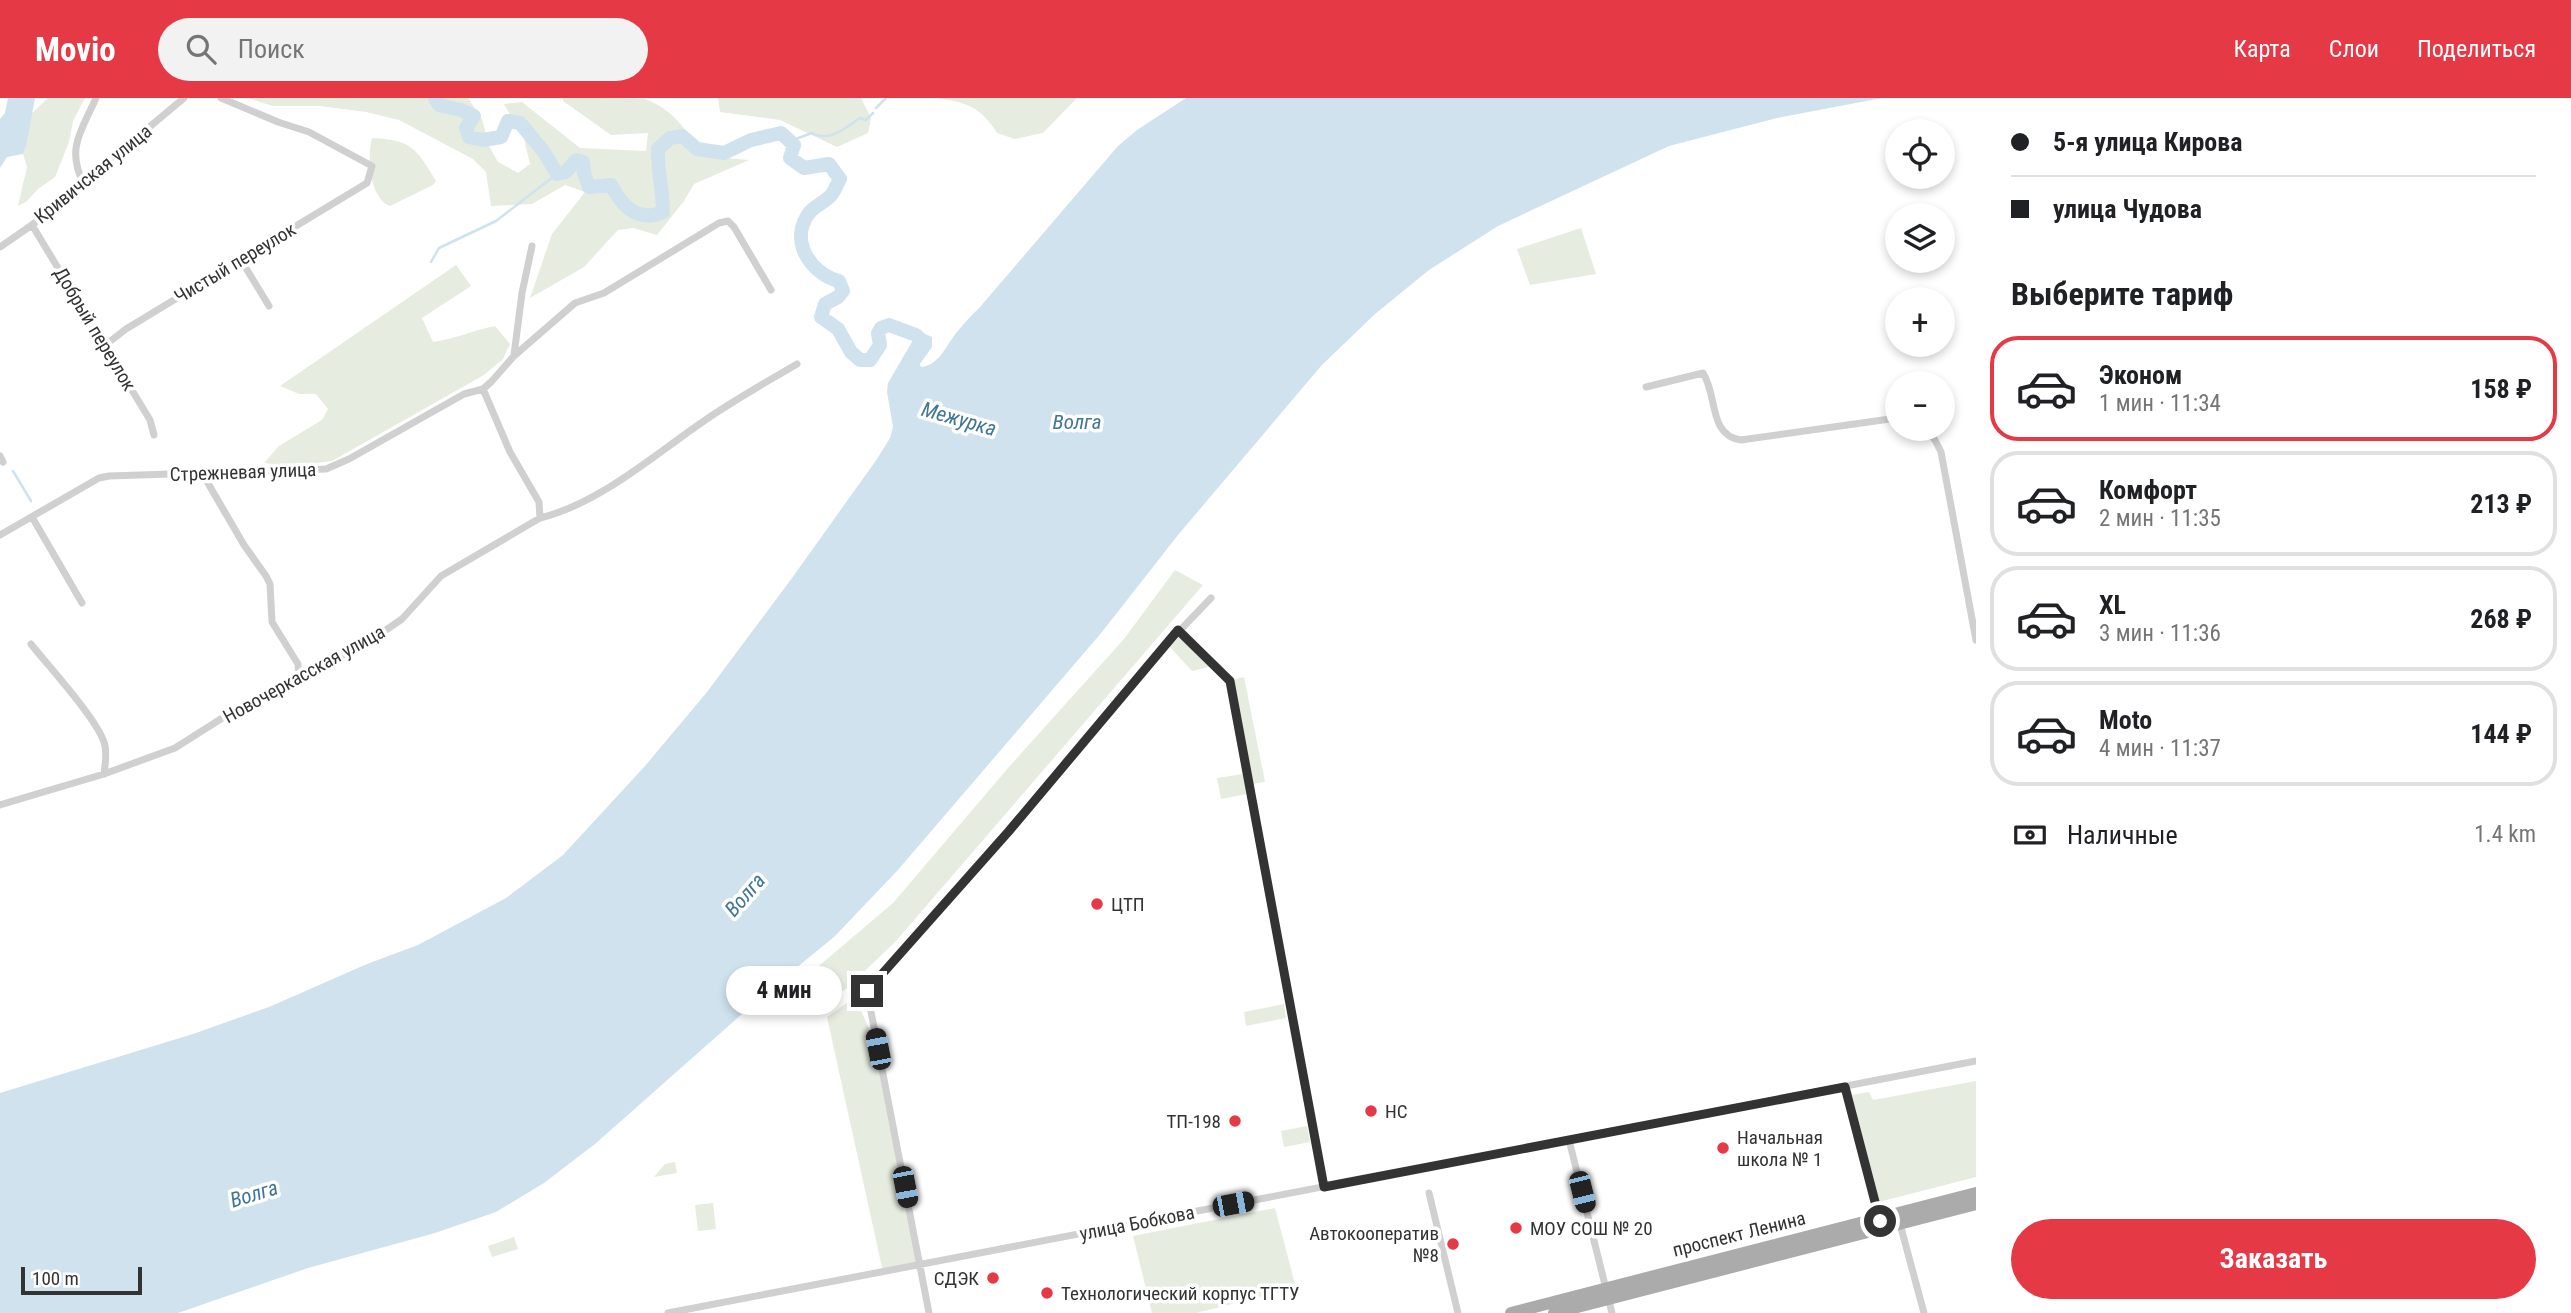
<!DOCTYPE html>
<html lang="ru">
<head>
<meta charset="utf-8">
<style>
	:root { --surface:#fff; --page:#f2f2f2; --text:#202124; --muted:#757577; --line:#e0e0e0; --accent:#e63946 }
	body { margin:0; font-family:"Roboto Condensed",sans-serif; background:var(--page); color:var(--text); height:100vh; display:flex; flex-direction:column; font-size:26px; white-space:nowrap }
	* { box-sizing:border-box; margin:0 }
	p { font-size:23px; color:var(--muted) }
	.icon { flex:none; width:38px; height:38px; fill:none; stroke:currentColor; stroke-width:2; stroke-linecap:round; stroke-linejoin:round }
	.map { position:relative; flex:1; overflow:hidden }
	.panel { display:flex; flex-direction:column; background:var(--surface); width:595px }
	.panel>* { flex:none }
	.guide { display:grid; align-content:center; height:154px; padding:0 35px; background:var(--surface) }
	.controls { position:absolute; left:1885px; top:21px; display:grid; gap:14px }
	.controls a { display:grid; place-items:center; width:70px; height:70px; border-radius:50%; background:var(--surface); box-shadow:0 4px 10px #0003; font-size:35px }
	.scale { position:absolute; left:21px; bottom:18px; width:121px; box-sizing:border-box; padding-left:7px; border:4px solid #333; border-top:0; font-size:19px; line-height:24px; white-space:nowrap; color:#333; -webkit-text-stroke:5px #fff; paint-order:stroke }
	.end { position:absolute; width:32px; height:32px; margin:-16px; border:9px solid #333; background:#fff; box-shadow:0 0 0 4px #fff }
	.from { border-radius:50% }
	.bubble { position:absolute; height:49px; border-radius:24px; background:var(--surface); box-shadow:0 4px 10px #0003; font-size:23px; font-weight:700; line-height:49px; text-align:center }
	.car { position:absolute; width:21px; height:42px; margin:-21px -10px; border-radius:9px; box-shadow:0 0 5px 2px #0007; background:linear-gradient(#222 24%,#8ab4d8 0 40%,#222 0 76%,#8ab4d8 0 86%,#222 0) }
	.guide b { display:flex; align-items:center; gap:24px; height:66px; font-size:26px }
	.guide b+b { border-top:2px solid var(--line) }
	.guide i { width:18px; height:18px; background:var(--text) }
	ul { padding:0; list-style:none }
	li { display:flex; align-items:center; gap:21px; height:105px; margin:0 14px 10px; padding:0 21px; border:4px solid var(--line); border-radius:28px }
	li div { flex:1 }
	li b { display:block; font-size:26px }
	li em { font-style:normal; font-weight:700 }
	li.active { border-color:var(--accent) }
	li>.icon { width:63px; height:63px; stroke-width:1.5 }
	h2 { padding:0 35px; font-size:32px; line-height:84px }
	.pay { display:flex; align-items:center; gap:18px; height:77px; padding:0 35px; font-size:26px }
	.pay p { margin-inline-start:auto }
	.cta { display:flex; gap:14px; margin-top:auto; padding:14px 35px }
	.cta a { flex:1; height:80px; border-radius:42px; background:var(--accent); color:#fff; font-size:28px; font-weight:700; line-height:80px; text-align:center }
	header { display:flex; align-items:center; gap:42px; box-sizing:border-box; height:98px; padding:0 35px; background:var(--accent); color:#fff }
	header strong { font-size:33px }
	nav { display:flex; gap:38px; margin-inline-start:auto; font-size:24px }
	.search { width:490px; height:63px; background:var(--page); display:flex; align-items:center; gap:18px; box-sizing:border-box; padding:0 24px; border-radius:38px; color:var(--muted); font-size:26px }
	main { display:flex; flex:1; min-height:0 }
	.map>svg:first-child { display:block }
</style>
</head>
<body>
<header>
<strong>Movio</strong>
<div class="search"><svg class="icon" aria-label="search" viewBox="0 0 24 24"><circle cx="10" cy="10" r="6"/><path d="M15 15l6 6"/></svg>Поиск</div>
<nav><a>Карта</a><a>Слои</a><a>Поделиться</a></nav>
</header>
<main>
<div class="map">
<svg width="1976" height="1215" viewBox="0 0 1976 1215">
	<rect width="100%" height="100%" fill="#fff"/>
	<!-- green -->
	<path fill="#e6ecdf" d="M48 0H85L73 23 69 44 55 79 38 91 26 104 18 108 27 69 23 56 26 49 31 16Z
		M248 0H468L482 21 489 48 498 64 518 75 530 66 524 41 504 6 522 4 580 50 646 53 648 35 611 37 563 3V0C580 0 633 0 645 1 672 11 689 33 701 58L749 62 694 86 684 103 657 137 633 130 618 132 584 169 530 200 552 136 585 94 565 87 532 106 491 108 486 74 473 61 399 22 366 14 320 8H273Z
		M718 0H861L871 20 868 35 837 49 780 22 720 14Z
		M936 0H1077L1043 35 1015 41 997 35C981 9 966 4 936 0Z
		M372 40C412 42 416 50 436 83L433 87 390 108C369 100 367 59 372 40Z
		M1581 130 1596 176 1530 187 1517 151Z
		M456 167 471 188 422 220 433 244C455 241 474 232 495 228L510 246 503 261 484 277 332 363 294 368 264 365 279 348 322 322 328 311 316 296H299L280 288Z
		M1175 472 1203 487 896 843 846 891 823 904 807 878 893 805 1008 670 1124 541Z
		M1179 537 1212 568 1192 573 1169 548Z
		M1244 579 1265 684 1252 686 1232 582Z
		M1243 676 1247 696 1221 701 1217 680Z
		M855 899 878 951 920 1167 883 1174 827 919Z
		M1284 906 1286 920 1246 928 1244 914Z
		M1976 983V1079L1879 1104 1852 997 1869 994 1873 1002Z
		M1307 1028 1310 1044 1284 1049 1281 1033Z
		M675 1064 677 1075 654 1079 665 1066Z
		M713 1105 716 1131 698 1133 695 1107Z
		M1275 1110 1296 1190 1196 1215H1152L1133 1138Z
		M514 1139 518 1151 492 1159 488 1148Z"/>
	<!-- water -->
	<path fill="#cfe2ee" d="M8 0H35L26 49 23 56 7 59 0 70V21L5 15Z
		M1186 0H1882L1777 20 1669 48 1498 128 1429 172 1375 216 1321 268 1178 437 1102 534 897 773 834 839 768 893 595 1046 544 1085 496 1114 435 1135 308 1170 178 1215H0V995L193 936 269 909 367 866 418 847 506 800 563 757 645 668 707 594 792 480 877 361 890 340 893 329 887 294 888 285 916 237 923 235 932 239V249L920 266 921 269C940 267 946 247 957 234 964 225 972 217 980 209L1118 48 1137 32Z"/>
	<g fill="none" stroke-linecap="round" stroke-linejoin="round">
		<!-- stream -->
		<path stroke="#cfe2ee" stroke-width="2.5" d="M876 10 886 0
			M790 43 812 35C829 45 845 30 860 20L866 22 873 15
			M431 164 439 150 496 123 557 76
			M13 373 31 403"/>
		<!-- river -->
		<path stroke="#cfe2ee" stroke-width="14" d="M435 0 439 7 461 12 474 18 466 30 469 39 483 42 501 39 508 23 520 25 544 54 557 76 566 74 576 62 583 64 584 75 589 89 611 87C622 108 638 125 663 114 663 92 657 71 658 51L670 40 682 38 697 51 724 55 751 42 781 35 794 47 790 60 804 70 829 66 840 81C837 86 835 92 832 96 826 104 816 107 810 114 788 141 810 176 839 183L843 193 838 199 825 206 821 219 838 231 851 254 860 262H870L880 247 878 235 881 230 889 227 916 237 920 241 918 252"/>
		<!-- street -->
		<path stroke="#d0d0d0" stroke-width="7" d="M83 84C66 50 82 32 96 0
			M32 127 150 322 154 337
			M0 149 32 127 184 0
			M241 162 269 208
			M104 248 126 231 367 85 372 68 309 34 278 24 221 0
			M514 257 522 195 532 148
			M1646 289 1703 275C1718 298 1708 337 1741 342L1897 320
			M483 291 510 354 539 404 540 420
			M1925 331 1935 342 1941 354 1976 542
			M0 358 3 364
			M202 375 244 447 266 478 270 486 272 524 298 566 299 580
			M32 419 82 505
			M0 437 99 380 109 378 326 371 349 361 464 296 483 291 491 284 514 258 575 205 604 195 719 125 728 123 734 129 771 192
			M1179 532 1229 583 1324 1089
			M31 546C48 568 101 625 105 648 107 658 105 667 104 676
			M0 707 104 676 175 650 235 612 367 545 402 521 441 478 540 420C598 406 653 358 701 325 732 303 765 285 797 266
			M1845 989 1879 1120
			M1569 1042 1612 1215
			M1429 1095 1458 1215
			M1900 1126 1924 1215
			M668 1215 1976 963
			M929 1215 867 893 1009 733 1164 549 1211 500"/>
		<!-- primary -->
		<path stroke="#ababab" stroke-width="12" d="M1511 1215 1976 1095
			M1554 1215 1976 1106"/>
	</g>
	<g fill="none" stroke-linecap="round" stroke-linejoin="round">
		<!-- route -->
		<path stroke="#333" stroke-width="9" d="M867 893 1009 733 1178 532 1230 583 1324 1089 1845 989 1880 1123"/>
	</g>
	<!-- markers -->
	<g fill="#e63946" stroke="#fff" stroke-width="2.5">
		<circle cx="1097" cy="806" r="7"/>
		<circle cx="1371" cy="1013" r="7"/>
		<circle cx="1235" cy="1023" r="7"/>
		<circle cx="1723" cy="1050" r="7"/>
		<circle cx="1516" cy="1130" r="7"/>
		<circle cx="1453" cy="1146" r="7"/>
		<circle cx="993" cy="1180" r="7"/>
		<circle cx="1047" cy="1195" r="7"/>
	</g>
	<g text-anchor="middle" dominant-baseline="central" stroke-width="7" stroke-linejoin="round" paint-order="stroke">
		<!-- street labels -->
		<g font-size="19" fill="#333" stroke="#fff">
			<text transform="translate(93 76) rotate(-39)">Кривичская улица</text>
			<text transform="translate(235 165) rotate(-31)">Чистый переулок</text>
			<text transform="translate(95 231) rotate(59)">Добрый переулок</text>
			<text transform="translate(243 374) rotate(-2)">Стрежневая улица</text>
			<text transform="translate(304 576) rotate(-29)">Новочеркасская улица</text>
			<text transform="translate(1137 1125) rotate(-11)">улица Бобкова</text>
			<text transform="translate(1739 1136) rotate(-14)">проспект Ленина</text>
		</g>
		<!-- poi labels -->
		<g font-size="19" fill="#333" stroke="#fff" text-anchor="start">
			<text x="1111" y="806">ЦТП</text>
			<text x="1385" y="1013">НС</text>
			<text x="1221" y="1023" text-anchor="end">ТП-198</text>
			<text x="1737" y="1039">Начальная<tspan x="1737" dy="22">школа № 1</tspan></text>
			<text x="1530" y="1130">МОУ СОШ № 20</text>
			<text x="1439" y="1135" text-anchor="end">Автокооператив<tspan x="1439" dy="22">№8</tspan></text>
			<text x="979" y="1180" text-anchor="end">СДЭК</text>
			<text x="1061" y="1195">Технологический корпус ТГТУ</text>
		</g>
		<!-- water labels -->
		<g font-size="21" font-style="italic" fill="#3f7597" stroke="#fff">
			<text transform="translate(959 321) rotate(16)">Межурка</text>
			<text x="1077" y="324">Волга</text>
			<text transform="translate(745 797) rotate(-49)">Волга</text>
			<text transform="translate(254 1096) rotate(-17)">Волга</text>
		</g>
	</g>
</svg>
<div class="controls">
<a><svg class="icon" aria-label="locate" viewBox="0 0 24 24"><circle cx="12" cy="12" r="6"/><path d="M12 2v4M12 18v4M2 12h4M18 12h4"/></svg></a>
<a><svg class="icon" aria-label="layers" viewBox="0 0 24 24"><path d="M12 4l9 5-9 5-9-5zM3 14l9 5 9-5"/></svg></a>
<a>+</a>
<a>−</a>
</div>
<div class="scale">100 m</div>
<i class="end from" style="left:1880px;top:1123px"></i>
<i class="end" style="left:867px;top:893px"></i>
<div class="bubble" style="left:726px;top:868px;width:116px">4 мин</div>
<i class="car" style="left:878px;top:951px;rotate:349deg"></i>
<i class="car" style="left:905px;top:1089px;rotate:169deg"></i>
<i class="car" style="left:1582px;top:1094px;rotate:166deg"></i>
<i class="car" style="left:1233px;top:1106px;rotate:79deg"></i>
</div>
<section class="panel">
<div class="guide">
<b><i class="from"></i>5-я улица Кирова</b>
<b><i></i>улица Чудова</b>
</div>
<h2>Выберите тариф</h2>
<ul>
<li class="active"><svg class="icon" aria-label="car" viewBox="0 0 24 24"><path d="M5 17H2v-5l4-1 3-4h7l3 4 3 1v5h-3M9 17h6M6 11h13"/><circle cx="7" cy="17" r="2"/><circle cx="17" cy="17" r="2"/></svg><div><b>Эконом</b><p>1 мин · 11:34</p></div><em>158 ₽</em></li>
<li><svg class="icon" aria-label="car" viewBox="0 0 24 24"><path d="M5 17H2v-5l4-1 3-4h7l3 4 3 1v5h-3M9 17h6M6 11h13"/><circle cx="7" cy="17" r="2"/><circle cx="17" cy="17" r="2"/></svg><div><b>Комфорт</b><p>2 мин · 11:35</p></div><em>213 ₽</em></li>
<li><svg class="icon" aria-label="car" viewBox="0 0 24 24"><path d="M5 17H2v-5l4-1 3-4h7l3 4 3 1v5h-3M9 17h6M6 11h13"/><circle cx="7" cy="17" r="2"/><circle cx="17" cy="17" r="2"/></svg><div><b>XL</b><p>3 мин · 11:36</p></div><em>268 ₽</em></li>
<li><svg class="icon" aria-label="car" viewBox="0 0 24 24"><path d="M5 17H2v-5l4-1 3-4h7l3 4 3 1v5h-3M9 17h6M6 11h13"/><circle cx="7" cy="17" r="2"/><circle cx="17" cy="17" r="2"/></svg><div><b>Moto</b><p>4 мин · 11:37</p></div><em>144 ₽</em></li>
</ul>
<div class="pay"><svg class="icon" aria-label="cash" viewBox="0 0 24 24"><path d="M3 7h18v10H3z"/><circle cx="12" cy="12" r="2"/></svg>Наличные<p>1.4 km</p></div>
<div class="cta"><a>Заказать</a></div>
</section>
</main>
</body>
</html>
